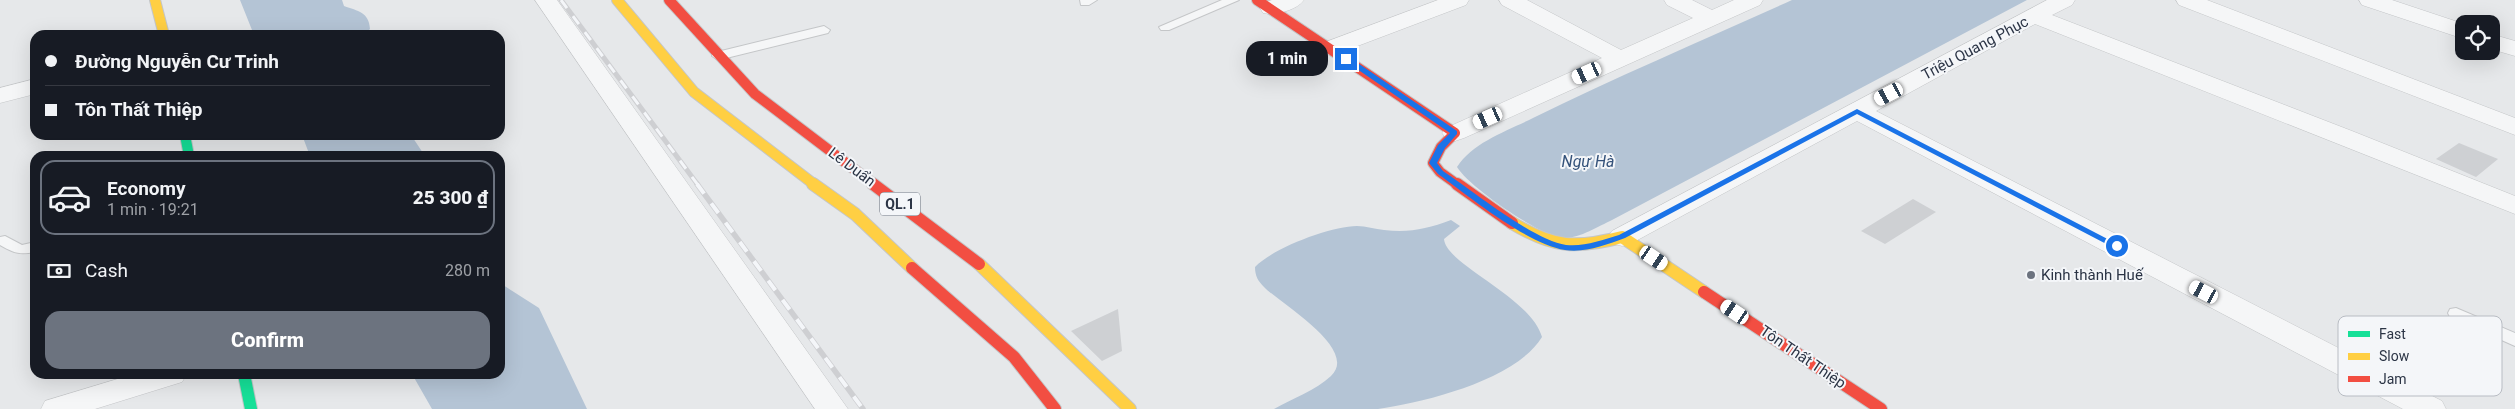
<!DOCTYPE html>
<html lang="en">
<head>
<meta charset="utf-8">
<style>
	:root { --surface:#171b24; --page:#20242c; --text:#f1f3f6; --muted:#9ea1a6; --line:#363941; --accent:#6c737f }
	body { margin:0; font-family:Roboto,sans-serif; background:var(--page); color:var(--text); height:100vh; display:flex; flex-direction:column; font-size:19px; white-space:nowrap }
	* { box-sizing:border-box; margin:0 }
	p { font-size:16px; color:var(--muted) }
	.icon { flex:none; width:28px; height:28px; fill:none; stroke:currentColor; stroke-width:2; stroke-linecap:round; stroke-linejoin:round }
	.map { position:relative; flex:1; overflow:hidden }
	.sheet { position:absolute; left:30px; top:151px; width:475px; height:228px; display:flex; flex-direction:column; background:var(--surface); border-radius:15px; box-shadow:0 5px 20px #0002 }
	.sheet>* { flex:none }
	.banner { position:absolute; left:30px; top:30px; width:475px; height:110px; border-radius:15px; box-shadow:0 5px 20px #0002; display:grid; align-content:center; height:110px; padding:0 15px; background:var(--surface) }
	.fabs { position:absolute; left:2455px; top:15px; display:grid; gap:10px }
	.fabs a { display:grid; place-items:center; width:45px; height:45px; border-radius:10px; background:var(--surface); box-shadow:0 5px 20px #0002; font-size:25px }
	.end { position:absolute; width:22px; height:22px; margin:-11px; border:6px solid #1a73e8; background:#fff; box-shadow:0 0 0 2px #fff }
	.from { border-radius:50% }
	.bubble { position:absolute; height:35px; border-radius:15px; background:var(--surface); box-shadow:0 5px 20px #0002; font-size:16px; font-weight:800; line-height:35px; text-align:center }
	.car { position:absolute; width:15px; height:30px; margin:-15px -8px; border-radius:6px; box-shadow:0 0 4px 1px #0007; background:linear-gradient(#fff 24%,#345 0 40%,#fff 0 76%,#345 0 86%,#fff 0) }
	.banner b { display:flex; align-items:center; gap:18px; height:48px; font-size:19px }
	.banner b+b { border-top:1px solid var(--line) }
	.banner i { width:12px; height:12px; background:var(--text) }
	ul { padding:9px 0 0; list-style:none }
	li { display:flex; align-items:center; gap:15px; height:75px; margin:0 10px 8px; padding:0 5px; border:2px solid transparent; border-radius:15px }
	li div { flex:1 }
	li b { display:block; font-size:19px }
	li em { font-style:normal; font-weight:800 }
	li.current { border-color:var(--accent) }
	li>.icon { width:45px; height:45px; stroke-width:1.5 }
	.pay { display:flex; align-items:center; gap:12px; height:55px; padding:0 15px; font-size:19px }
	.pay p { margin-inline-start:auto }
	.action { display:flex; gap:10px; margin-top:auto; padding:10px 15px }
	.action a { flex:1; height:58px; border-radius:15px; background:var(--accent); color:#fff; font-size:20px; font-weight:800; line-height:58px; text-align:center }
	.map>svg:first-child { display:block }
</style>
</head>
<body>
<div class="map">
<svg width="2515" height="409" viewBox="0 0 2515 409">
	<rect width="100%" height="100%" fill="#e6e8ea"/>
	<!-- water -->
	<path fill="#b4c4d5" d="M240 0H342L344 6C358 11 369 12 370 29L364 35H254Z
		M1792 0H2027L1612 220C1599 226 1580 238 1565 238 1542 238 1469 187 1457 167 1473 142 1507 131 1533 118 1618 76 1706 39 1792 0Z
		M302 135H411L425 156H310Z
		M1451 220 1460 226 1444 239C1446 265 1530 296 1542 337 1516 380 1425 402 1378 409 1367 409 1354 409 1343 409 1320 409 1297 409 1274 409 1292 399 1316 390 1331 376 1360 349 1278 302 1264 287 1258 281 1255 276 1255 267 1273 248 1331 226 1357 226 1366 226 1375 229 1384 230 1409 233 1427 229 1451 220Z
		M500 283 539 308 587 409H432L412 374H500Z"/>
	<!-- building -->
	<path fill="#ced0d3" d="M2459 143 2498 159 2476 177 2436 159Z
		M1913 199 1936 212 1885 244 1861 231Z
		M1118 309 1122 351 1102 361 1071 331Z"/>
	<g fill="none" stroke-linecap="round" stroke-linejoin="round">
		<defs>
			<path id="lane" d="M1080 0H1097L1089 5H1081Z
				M1222 0H1239L1169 30H1161L1159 27Z
				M824 26 830 30 828 33 718 60 712 56 713 53Z
				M5 236 22 245 35 242V252C19 255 14 253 0 245V237Z
				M2456 308 2515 333V346L2450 317 2448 313 2450 309Z"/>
			<path id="street" d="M535 0H557L848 409H815Z
				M1272 0H1304C1297 10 1275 16 1263 13L1260 8 1263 3Z
				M1438 0H1469L1466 5 1339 53 1331 55 1323 53 1319 48 1323 43Z
				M1499 0H1527L1621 50 1693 18 1667 5 1664 0H1692L1712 10 1734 0H1763L1760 5 1464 138 1455 141 1446 138 1442 133 1446 128 1602 58 1502 5Z
				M2047 0H2075L2072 5 2052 15 2352 131 2515 196V214L2035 24 1876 111 2442 401 2446 409H2403L1857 121 1632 243 1622 246 1612 243 1608 237 1612 231Z
				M2176 0H2207L2515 118V135L2179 5Z
				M2359 0H2392L2464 24V39L2362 5Z
				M2491 34 2515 41V56L2491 49Z
				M35 79V94L0 103V88Z
				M134 374H187L182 382 95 409H41L45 401Z"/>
			<path id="fast-far1" d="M185 135 189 156"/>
			<path id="fast" d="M244 374 251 409"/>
			<path id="slow-far1" d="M155 0 164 35
				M617 0 694 92 815 185"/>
			<path id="slow" d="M813 184 855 214 912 268
				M1512 223C1554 248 1576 249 1622 237L1704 292
				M979 264 1130 409"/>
			<path id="jam-far1" d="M669 0 755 94 875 185
				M1257 0 1455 133 1441 147 1433 163 1440 172 1458 185"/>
			<path id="jam" d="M873 184 979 264
				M1457 184 1512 223
				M912 268 1014 357 1055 409
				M1704 292 1881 409"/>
		</defs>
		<!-- lane casing -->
		<use href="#lane" stroke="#c4c6c8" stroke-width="2"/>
		<!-- street casing -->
		<use href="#street" stroke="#c4c6c8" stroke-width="1"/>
		<!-- fast-far1 casing -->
		<use href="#fast-far1" stroke="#c4c6c8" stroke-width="12"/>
		<!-- fast casing -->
		<use href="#fast" stroke="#c4c6c8" stroke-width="14"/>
		<!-- slow-far1 casing -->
		<use href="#slow-far1" stroke="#c4c6c8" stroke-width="12"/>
		<!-- slow casing -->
		<use href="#slow" stroke="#c4c6c8" stroke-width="14"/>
		<!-- jam-far1 casing -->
		<use href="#jam-far1" stroke="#c4c6c8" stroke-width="12"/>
		<!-- jam casing -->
		<use href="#jam" stroke="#c4c6c8" stroke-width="14"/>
		<!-- lane -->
		<use href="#lane" fill="#f5f6f7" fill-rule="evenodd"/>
		<!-- street -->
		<use href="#street" fill="#f5f6f7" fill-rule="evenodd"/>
		<!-- fast-far1 -->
		<use href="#fast-far1" stroke="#16e098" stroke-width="10"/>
		<!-- fast -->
		<use href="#fast" stroke="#16e098" stroke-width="12"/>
		<!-- slow-far1 -->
		<use href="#slow-far1" stroke="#ffcf43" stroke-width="10"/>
		<!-- slow -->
		<use href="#slow" stroke="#ffcf43" stroke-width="12"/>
		<!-- jam-far1 -->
		<use href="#jam-far1" stroke="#f24e42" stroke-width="10"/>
		<!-- jam -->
		<use href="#jam" stroke="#f24e42" stroke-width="12"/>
		<defs>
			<path id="rail-far1" d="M561 0 698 185"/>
			<path id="rail" d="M697 184 863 409"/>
		</defs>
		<!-- rail-far1 casing -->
		<use href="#rail-far1" stroke="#cecfd2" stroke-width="5"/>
		<!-- rail casing -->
		<use href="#rail" stroke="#cecfd2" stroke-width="5.5"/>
		<!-- rail-far1 -->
		<use href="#rail-far1" stroke="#f4f6f9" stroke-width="3" stroke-dasharray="10" stroke-linecap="butt"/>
		<!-- rail -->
		<use href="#rail" stroke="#f4f6f9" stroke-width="4" stroke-dasharray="12" stroke-linecap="butt"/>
	</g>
	<!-- route -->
	<path fill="#1a73e8" d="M1344 57H1349L1457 131V134L1445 148 1437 163 1443 171C1473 191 1533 240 1566 245 1584 247 1602 240 1619 235L1857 109 2121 246 2114 248 1857 114 1625 238C1606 245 1585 253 1565 250 1527 244 1470 197 1438 174L1429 163 1438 145 1450 133 1344 60Z"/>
	<!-- markers -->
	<circle fill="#6c737f" stroke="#f4f6f9" stroke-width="2" cx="2031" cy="275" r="5"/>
	<g text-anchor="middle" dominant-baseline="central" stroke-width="4" stroke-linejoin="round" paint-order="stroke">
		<!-- shield labels -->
		<rect fill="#f4f6f9" stroke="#676e7b" stroke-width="1" x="880" y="192.5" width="40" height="23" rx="4"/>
		<g font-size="14" font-weight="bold" fill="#2b3445">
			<text x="900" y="204">QL.1</text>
		</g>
		<!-- street labels -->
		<g font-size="15" fill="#2b3445" stroke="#f4f6f9">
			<text transform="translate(1975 48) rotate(-28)">Triệu Quang Phục</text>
			<text transform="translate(852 167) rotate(37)">Lê Duẩn</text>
			<text transform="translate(1803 357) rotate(34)">Tôn Thất Thiệp</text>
		</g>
		<!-- poi labels -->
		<g font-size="15" fill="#2b3445" stroke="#f4f6f9" text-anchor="start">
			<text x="2041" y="275">Kinh thành Huế</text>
		</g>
		<!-- water labels -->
		<g font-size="16" font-style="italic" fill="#34527a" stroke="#f4f6f9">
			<text x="1588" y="161">Ngự Hà</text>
		</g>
	</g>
	<!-- legend -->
	<rect x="2338" y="316" width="164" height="80" rx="8" fill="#f4f6f9" stroke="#b8bcc3" stroke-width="1"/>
	<rect x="2348" y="331" width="22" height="6" fill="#16e098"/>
	<rect x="2348" y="353" width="22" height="7" fill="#ffcf43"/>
	<rect x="2348" y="376" width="22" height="6" fill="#f24e42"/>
	<g font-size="14" fill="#2b3445">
		<text x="2379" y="339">Fast</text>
		<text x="2379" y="361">Slow</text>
		<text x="2379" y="384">Jam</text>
	</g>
</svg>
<div class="fabs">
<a><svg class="icon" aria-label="locate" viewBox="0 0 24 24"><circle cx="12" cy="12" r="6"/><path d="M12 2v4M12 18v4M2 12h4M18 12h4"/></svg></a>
</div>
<i class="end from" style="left:2117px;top:246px"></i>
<i class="end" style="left:1346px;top:59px"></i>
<div class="bubble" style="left:1246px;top:41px;width:82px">1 min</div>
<i class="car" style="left:1587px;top:73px;rotate:246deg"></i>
<i class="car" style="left:1889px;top:94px;rotate:242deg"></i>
<i class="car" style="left:1488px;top:118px;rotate:246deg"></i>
<i class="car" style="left:1654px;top:258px;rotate:124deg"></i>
<i class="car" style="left:2204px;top:292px;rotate:297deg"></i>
<i class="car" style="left:1735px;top:312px;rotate:304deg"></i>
<div class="banner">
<b><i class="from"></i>Đường Nguyễn Cư Trinh</b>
<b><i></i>Tôn Thất Thiệp</b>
</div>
<section class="sheet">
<ul>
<li class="current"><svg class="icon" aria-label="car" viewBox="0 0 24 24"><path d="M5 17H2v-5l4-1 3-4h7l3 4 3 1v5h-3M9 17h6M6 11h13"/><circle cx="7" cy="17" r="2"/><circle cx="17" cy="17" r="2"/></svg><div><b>Economy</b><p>1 min · 19:21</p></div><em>25 300 ₫</em></li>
</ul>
<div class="pay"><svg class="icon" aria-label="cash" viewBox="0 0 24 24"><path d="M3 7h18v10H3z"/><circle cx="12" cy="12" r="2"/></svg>Cash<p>280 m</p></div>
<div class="action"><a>Confirm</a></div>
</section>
</div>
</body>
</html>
